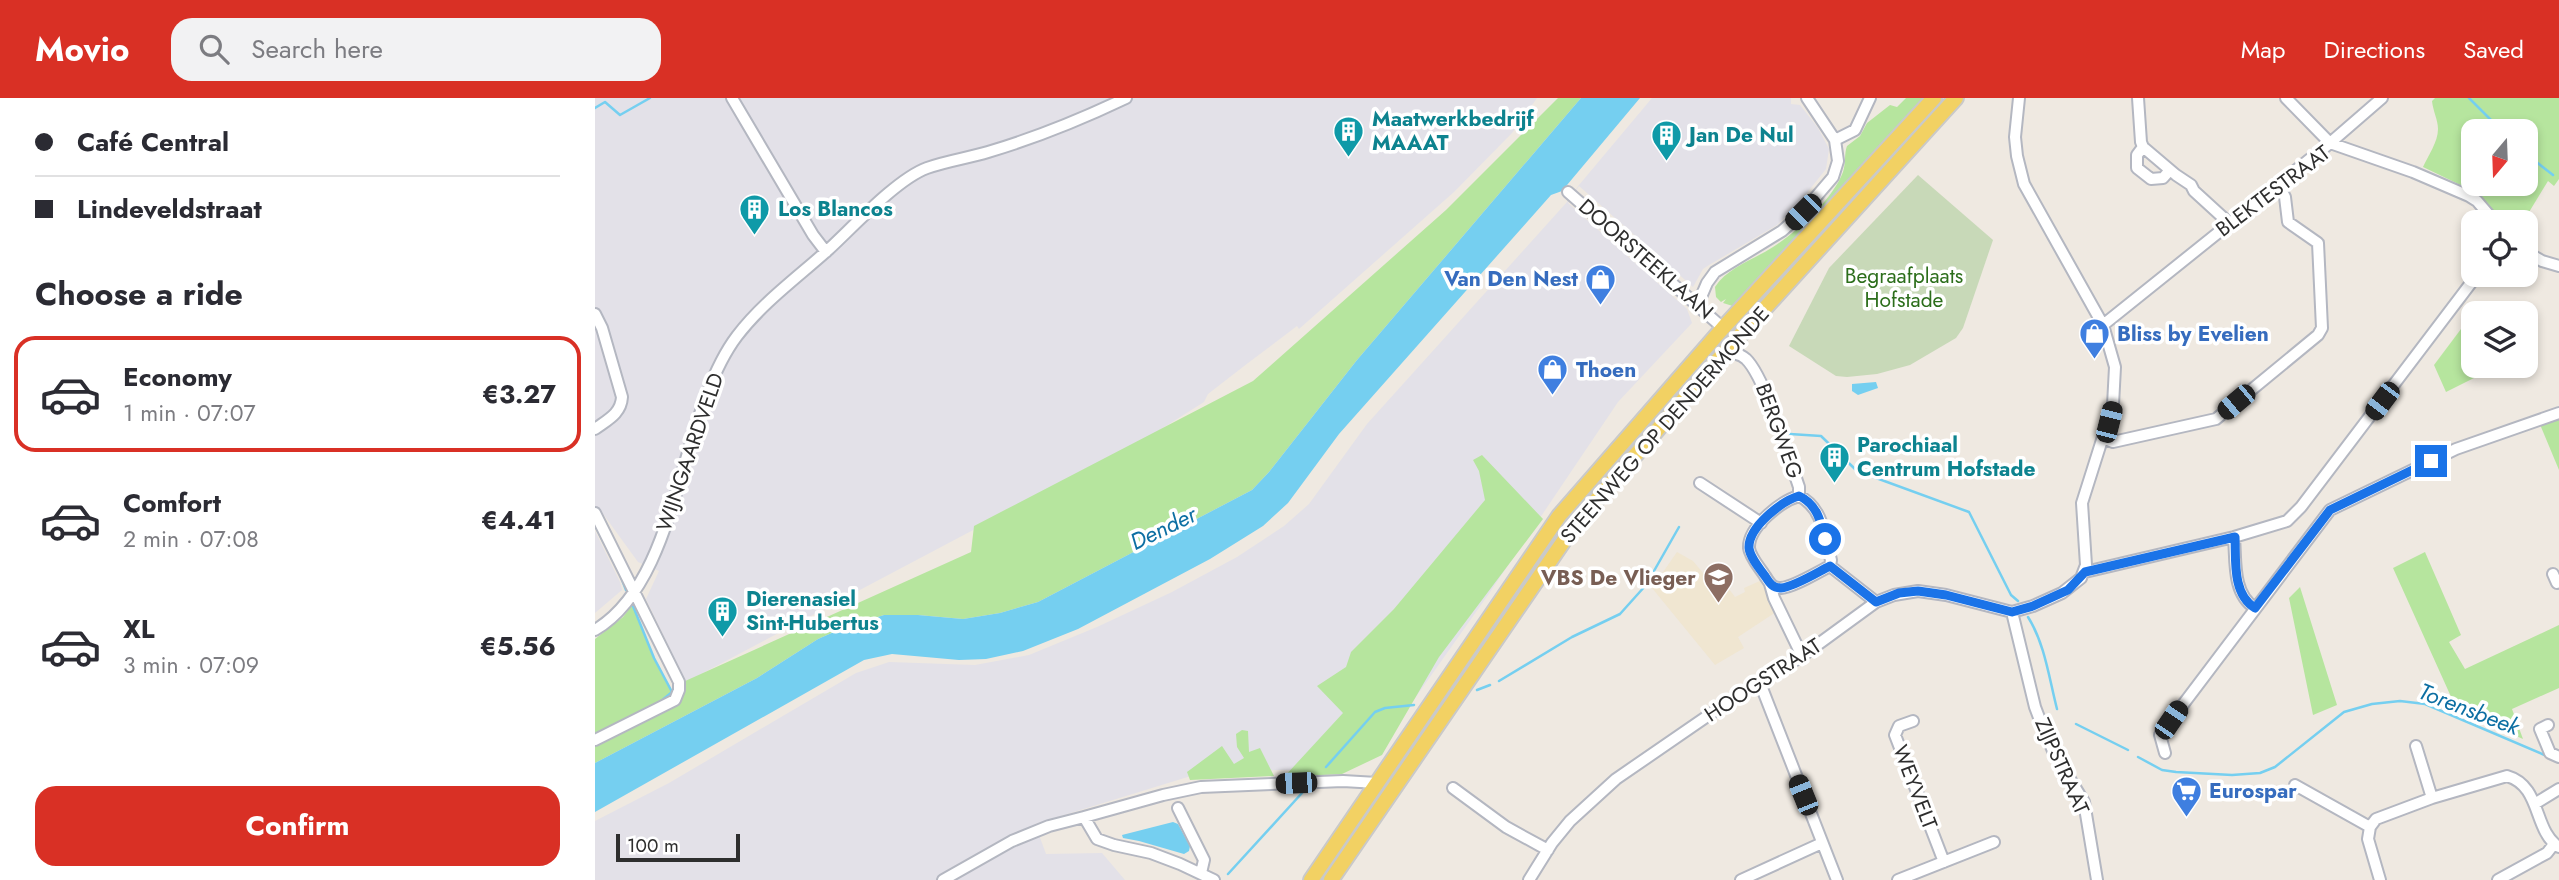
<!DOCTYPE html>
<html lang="en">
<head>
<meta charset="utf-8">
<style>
	:root { --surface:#fff; --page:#f2f2f3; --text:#2b2b33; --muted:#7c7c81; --line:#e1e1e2; --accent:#d93025 }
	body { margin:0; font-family:Jost,sans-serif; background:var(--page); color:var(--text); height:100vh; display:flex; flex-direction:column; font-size:26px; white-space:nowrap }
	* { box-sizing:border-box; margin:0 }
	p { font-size:23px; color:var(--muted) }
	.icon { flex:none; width:38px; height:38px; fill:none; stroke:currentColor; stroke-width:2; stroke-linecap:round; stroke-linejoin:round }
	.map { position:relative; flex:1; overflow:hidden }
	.drawer { display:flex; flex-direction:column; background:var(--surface); width:595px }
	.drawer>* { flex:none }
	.hud { display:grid; align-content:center; height:154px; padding:0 35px; background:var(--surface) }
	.needle { width:46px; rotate:199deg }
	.tools { position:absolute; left:1866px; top:21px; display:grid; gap:14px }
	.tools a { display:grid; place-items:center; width:77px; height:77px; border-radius:14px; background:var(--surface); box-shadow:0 4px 10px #0003; font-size:35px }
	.scale { position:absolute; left:21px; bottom:18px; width:124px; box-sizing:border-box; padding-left:7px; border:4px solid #2e2e2e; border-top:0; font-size:19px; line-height:24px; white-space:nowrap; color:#2e2e2e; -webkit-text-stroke:5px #fff; paint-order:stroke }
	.end { position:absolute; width:32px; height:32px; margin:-16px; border:9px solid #1a73e8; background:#fff; box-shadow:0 0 0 4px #fff }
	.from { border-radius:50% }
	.car { position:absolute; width:21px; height:42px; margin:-21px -10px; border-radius:9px; box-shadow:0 0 5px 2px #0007; background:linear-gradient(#222 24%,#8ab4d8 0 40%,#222 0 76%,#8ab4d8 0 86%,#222 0) }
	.hud b { display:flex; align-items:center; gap:24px; height:66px; font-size:26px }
	.hud b+b { border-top:2px solid var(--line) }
	.hud i { width:18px; height:18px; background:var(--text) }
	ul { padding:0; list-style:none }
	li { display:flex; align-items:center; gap:21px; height:116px; margin:0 14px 10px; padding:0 21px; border:4px solid transparent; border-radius:21px }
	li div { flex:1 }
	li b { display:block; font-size:26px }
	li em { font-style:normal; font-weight:700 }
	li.selected { border-color:var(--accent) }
	li>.icon { width:63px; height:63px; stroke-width:1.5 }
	h2 { padding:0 35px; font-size:32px; line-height:84px }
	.action { display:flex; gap:14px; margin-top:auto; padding:14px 35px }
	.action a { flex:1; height:80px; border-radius:21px; background:var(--accent); color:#fff; font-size:28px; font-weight:700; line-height:80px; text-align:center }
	header { display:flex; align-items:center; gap:42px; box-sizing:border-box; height:98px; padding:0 35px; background:var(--accent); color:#fff }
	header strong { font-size:33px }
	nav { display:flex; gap:38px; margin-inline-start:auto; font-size:24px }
	.search { width:490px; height:63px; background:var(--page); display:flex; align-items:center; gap:18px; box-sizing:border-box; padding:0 24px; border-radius:21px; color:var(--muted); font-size:26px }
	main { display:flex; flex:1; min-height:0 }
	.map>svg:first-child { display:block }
</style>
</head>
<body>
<header>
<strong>Movio</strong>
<div class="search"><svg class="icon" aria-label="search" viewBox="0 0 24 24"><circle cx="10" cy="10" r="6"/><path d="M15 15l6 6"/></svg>Search here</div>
<nav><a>Map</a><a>Directions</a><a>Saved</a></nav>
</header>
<main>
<section class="drawer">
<div class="hud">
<b><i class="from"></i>Café Central</b>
<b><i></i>Lindeveldstraat</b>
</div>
<h2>Choose a ride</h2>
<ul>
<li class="selected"><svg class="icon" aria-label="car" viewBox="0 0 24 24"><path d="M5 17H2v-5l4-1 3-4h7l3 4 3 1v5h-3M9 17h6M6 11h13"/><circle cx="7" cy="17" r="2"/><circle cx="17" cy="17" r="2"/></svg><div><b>Economy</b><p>1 min · 07:07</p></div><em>€3.27</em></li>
<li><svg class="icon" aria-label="car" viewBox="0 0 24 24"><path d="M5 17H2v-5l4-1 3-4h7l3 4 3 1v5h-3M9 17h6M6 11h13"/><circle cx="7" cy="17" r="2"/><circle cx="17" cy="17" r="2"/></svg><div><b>Comfort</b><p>2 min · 07:08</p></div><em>€4.41</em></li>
<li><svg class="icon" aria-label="car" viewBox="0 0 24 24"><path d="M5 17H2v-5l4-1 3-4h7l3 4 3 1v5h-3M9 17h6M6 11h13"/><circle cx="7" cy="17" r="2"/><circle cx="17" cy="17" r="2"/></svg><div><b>XL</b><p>3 min · 07:09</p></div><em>€5.56</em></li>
</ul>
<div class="action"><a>Confirm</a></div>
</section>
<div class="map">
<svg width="1964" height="782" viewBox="0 0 1964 782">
	<rect width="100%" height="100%" fill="#efe9e1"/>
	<!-- industrial -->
	<path fill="#e3e1e8" d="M0 0H942L917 35 859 94 704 231 702 228 653 265 613 296 609 304 552 340 91 584 51 501 64 473 43 464 6 413 0 416Z
		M1057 0H1196V6L1205 7 1223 30 1234 51 1231 71 1199 111 1182 127 1114 167 1108 171 1098 189 984 88 973 105 1092 211 1097 225 1023 304 893 497 777 661 751 673 684 672 596 678 440 726 451 756 507 755 530 782H0V723L74 685 261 575 294 564 380 567 434 557 502 529 577 494 642 459 689 428 714 406 772 326 972 104 984 87Z
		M0 433 25 484 27 492 0 515Z"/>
	<!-- education -->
	<path fill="#f0e6d1" d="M1082 454 1098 463 1123 493 1131 487 1140 499 1150 494 1149 490 1167 482 1181 514 1143 539 1149 550 1120 567 1057 490Z"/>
	<!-- green -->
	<path fill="#b6e59e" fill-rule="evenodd" d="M963 0H986L762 262 674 374 657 392 443 504 405 515 368 521 323 517H289L248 530 223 541 162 580 0 665V541L28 519 37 507 59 560 77 594 88 584 376 454 379 428 658 283 851 112Z
		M1311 0H1332L1141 209 1128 205 1131 201 1126 204 1121 199 1120 189C1133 169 1158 162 1178 149 1202 134 1238 101 1248 74 1251 65 1249 56 1252 48L1265 38 1272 25 1295 7 1302 9Z
		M1840 0H1964V81L1959 88 1953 83 1928 124H1908L1878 93 1828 69C1833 58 1843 44 1843 31 1843 22 1838 13 1837 3ZM1878 33H1930V86H1878Z
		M1878 215V268H1916L1885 277 1851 294 1839 267Z
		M1964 318V372L1944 324Z
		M887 357 948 421 844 559 787 657 747 676 689 679 748 615 722 588 751 569 756 554 799 511 890 402 884 373 878 362Z
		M1830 454 1866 537 1854 544 1870 571 1964 527V590L1917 611 1928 641 1862 612 1798 470Z
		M1705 489 1742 607 1718 617 1694 500Z
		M647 632 653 633 654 654 665 650 679 678 595 682 592 674 627 648 639 666 649 660 642 649 641 636Z"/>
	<!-- cemetery -->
	<path fill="#c8d9b8" d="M1323 77 1398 142 1368 230 1361 240 1315 267 1282 276 1252 279 1241 278 1194 248 1234 170Z"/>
	<!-- water -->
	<path fill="#75cff0" d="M986 0H1045L967 93 956 97 744 336 693 405 668 428 615 461 483 531 428 553 391 561 364 562 297 556 269 562 0 714V665L162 580 223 541 248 530 289 517H323L368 521 405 515 443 504 657 392 674 374 762 262Z
		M1281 284 1283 290 1263 297 1257 293V286Z
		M578 724 583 726 595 748 594 753 589 756 544 743 528 740 527 737Z"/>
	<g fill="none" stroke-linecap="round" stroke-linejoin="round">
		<!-- stream -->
		<path stroke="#75cff0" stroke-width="2.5" d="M1874 0 1907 33
			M0 10 10 4 25 17 55 0
			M1930 55 1958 77
			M1195 336 1226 338 1262 373 1374 414 1416 497 1423 503
			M0 427 9 445
			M26 479 31 492
			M38 508 59 560 77 594 65 604
			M1433 519C1450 546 1454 580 1462 611
			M904 583 977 539 1025 516 1051 487 1084 429
			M882 592 895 587
			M1481 626 1533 652
			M1543 659 1567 672 1581 674 1637 677 1665 675 1680 669 1749 614 1777 606 1805 603 1830 606 1952 658
			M731 669 780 614 790 610 819 607
			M633 776 707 695"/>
		<defs>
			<path id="minor" d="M137 0 218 137 231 154
				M1543 0 1546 44 1548 49 1581 77 1596 87 1599 93 1634 125
				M1691 0 1735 45 1818 74 1874 98 1882 103 1900 124
				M1240 42 1260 32 1275 0
				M1548 49 1542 57V70L1556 81 1568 80 1575 72
				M973 94 1128 230
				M1930 153 1947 163 1964 168
				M1103 206 1112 185 1120 174 1187 133 1208 114 1238 79 1243 63 1240 42 1212 0
				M0 216 7 230 27 299C26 316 12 322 0 331
				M1508 227 1735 45 1787 0
				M1130 256C1138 255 1144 255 1151 261 1170 279 1194 360 1204 389V398
				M1508 340 1518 344 1621 321 1723 237 1727 230 1723 145 1693 124 1690 99 1683 86
				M1105 385 1166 425
				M0 415 84 584V592L80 602 0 642
				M1639 439C1641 462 1637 496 1660 510
				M1235 468C1223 474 1199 489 1186 490 1177 491 1174 484 1170 478 1165 470 1155 459 1154 450 1153 429 1186 403 1204 398 1228 409 1230 440 1236 462L1235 468 1281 504
				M1490 474 1639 439 1692 423 1706 409 1882 177
				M1958 476 1962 485
				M1175 486 1179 500 1207 558
				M1417 514 1440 609 1448 630 1459 655 1489 704 1502 782
				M0 532C86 481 83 316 142 238 168 204 203 179 234 151 259 128 302 81 332 70 351 63 373 60 393 54 440 40 487 21 531 0
				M1165 585 1242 782
				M1318 623 1304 628 1300 637 1349 764
				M1953 627 1945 631 1955 655 1964 659
				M1821 648 1837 700
				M1570 655 1565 637 1735 412 1861 351 1964 315
				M1700 687 1775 729
				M858 690 911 729 953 752
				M1941 705 1964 691
				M583 710 609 762 606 775
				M489 719 568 697 606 689 748 683 782 685
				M348 782 417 743 454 728 489 719 502 741 519 747 556 755 585 766 619 782
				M934 782 957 745 975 723 1021 681 1143 597 1207 558 1281 504 1299 497 1323 493 1351 497 1417 514 1438 508 1467 495 1486 480 1491 467 1487 405 1518 307 1520 269 1508 227 1429 86 1422 58 1420 39 1424 0
				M1146 782 1227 745
				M1303 782 1399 744
				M1785 782 1773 741 1775 729 1781 721 1837 700 1912 678C1947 688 1938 733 1964 749
				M1903 782 1952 755 1959 746"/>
			<path id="major" d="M716 782 964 418 1128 230 1339 0
				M736 782 979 428 1121 264 1361 0"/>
		</defs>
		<!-- minor casing -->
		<use href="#minor" stroke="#b4b7c1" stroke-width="14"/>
		<!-- major casing -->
		<use href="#major" stroke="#c9c9c9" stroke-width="18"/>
		<!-- minor -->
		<use href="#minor" stroke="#fff" stroke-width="10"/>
		<!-- major -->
		<use href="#major" stroke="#f2d163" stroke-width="14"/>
	</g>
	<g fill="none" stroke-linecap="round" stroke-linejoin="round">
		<!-- route -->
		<path stroke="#1a73e8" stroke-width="9" d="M1230 441C1226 424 1222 406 1204 398 1187 403 1153 429 1154 450 1155 459 1164 470 1170 478 1174 484 1177 490 1186 490 1199 489 1223 474 1235 468L1281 504 1304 495 1323 493 1351 497 1417 514 1438 508 1473 492 1490 474 1640 439C1641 462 1637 496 1660 510L1735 412 1836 363"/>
	</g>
	<!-- icons -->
	<defs>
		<symbol id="building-pin" viewBox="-11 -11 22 30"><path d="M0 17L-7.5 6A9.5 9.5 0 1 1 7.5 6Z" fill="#0f9aa8" stroke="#fff"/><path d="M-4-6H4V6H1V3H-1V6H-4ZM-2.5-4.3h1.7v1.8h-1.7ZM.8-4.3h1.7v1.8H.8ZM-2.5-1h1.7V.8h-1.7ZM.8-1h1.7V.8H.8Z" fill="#fff"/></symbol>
		<symbol id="shop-pin" viewBox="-11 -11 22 30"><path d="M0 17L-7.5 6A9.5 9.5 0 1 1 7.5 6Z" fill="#3f7fe0" stroke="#fff"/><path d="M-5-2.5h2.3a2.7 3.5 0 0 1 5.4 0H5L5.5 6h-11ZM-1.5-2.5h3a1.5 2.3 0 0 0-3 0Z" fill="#fff"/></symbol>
		<symbol id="school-pin" viewBox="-11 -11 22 30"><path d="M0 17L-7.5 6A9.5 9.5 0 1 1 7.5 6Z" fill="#8d6e63" stroke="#fff"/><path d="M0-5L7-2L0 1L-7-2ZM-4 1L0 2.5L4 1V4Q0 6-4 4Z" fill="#fff"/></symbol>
		<symbol id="supermarket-pin" viewBox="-11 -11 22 30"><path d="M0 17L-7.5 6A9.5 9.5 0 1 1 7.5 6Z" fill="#3f7fe0" stroke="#fff"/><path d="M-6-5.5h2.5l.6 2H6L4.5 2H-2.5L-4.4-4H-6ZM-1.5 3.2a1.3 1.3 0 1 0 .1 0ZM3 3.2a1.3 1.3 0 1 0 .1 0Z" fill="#fff"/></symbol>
	</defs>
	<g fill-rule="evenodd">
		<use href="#building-pin" x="736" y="16" width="35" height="47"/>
		<use href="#building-pin" x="1054" y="20" width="35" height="47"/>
		<use href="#building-pin" x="142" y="94" width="35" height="47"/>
		<use href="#shop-pin" x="988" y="164" width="35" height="47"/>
		<use href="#shop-pin" x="1482" y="218" width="35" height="47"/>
		<use href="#shop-pin" x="940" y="254" width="35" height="47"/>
		<use href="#building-pin" x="1222" y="342" width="35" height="47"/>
		<use href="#school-pin" x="1106" y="462" width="35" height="47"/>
		<use href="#building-pin" x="110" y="496" width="35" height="47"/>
		<use href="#supermarket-pin" x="1574" y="676" width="35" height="47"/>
	</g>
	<g text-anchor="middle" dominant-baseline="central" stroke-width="7" stroke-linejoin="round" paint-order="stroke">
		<!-- culture labels -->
		<g font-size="21" font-weight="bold" fill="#0d838f" stroke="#fff" text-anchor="start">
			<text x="777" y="21">Maatwerkbedrijf<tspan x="777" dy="24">MAAAT</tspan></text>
			<text x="1094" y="37">Jan De Nul</text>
			<text x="183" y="111">Los Blancos</text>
			<text x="1262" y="347">Parochiaal<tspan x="1262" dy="24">Centrum Hofstade</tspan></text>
			<text x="151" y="501">Dierenasiel<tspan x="151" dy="24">Sint-Hubertus</tspan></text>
		</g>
		<!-- street labels -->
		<g font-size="21" fill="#2e2e2e" stroke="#fff">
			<text transform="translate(1678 93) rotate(-37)">BLEKTESTRAAT</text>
			<text transform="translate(1051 161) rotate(41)">DOORSTEEKLAAN</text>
			<text transform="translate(1070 327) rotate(-49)">STEENWEG OP DENDERMONDE</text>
			<text transform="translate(1184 333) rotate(70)">BERGWEG</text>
			<text transform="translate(95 354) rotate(-71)">WIJNGAARDVELD</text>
			<text transform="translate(1168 582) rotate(-33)">HOOGSTRAAT</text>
			<text transform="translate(1467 668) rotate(66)">ZIJPSTRAAT</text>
			<text transform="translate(1320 689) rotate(69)">WEYVELT</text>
		</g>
		<!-- park labels -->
		<g font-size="21" fill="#2c6e1b" stroke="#fff">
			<text x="1309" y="178">Begraafplaats<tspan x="1309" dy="24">Hofstade</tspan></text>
		</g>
		<!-- shop labels -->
		<g font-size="21" font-weight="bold" fill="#366cbe" stroke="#fff" text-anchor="start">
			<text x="983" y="181" text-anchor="end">Van Den Nest</text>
			<text x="1522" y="236">Bliss by Evelien</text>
			<text x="981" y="272">Thoen</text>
			<text x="1614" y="693">Eurospar</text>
		</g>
		<!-- education labels -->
		<g font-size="21" font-weight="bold" fill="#785e54" stroke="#fff" text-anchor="end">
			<text x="1101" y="480">VBS De Vlieger</text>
		</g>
		<!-- water labels -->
		<g font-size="23" font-style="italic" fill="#0d6fa3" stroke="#fff">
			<text transform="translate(568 430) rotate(-26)">Dender</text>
			<text transform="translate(1874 611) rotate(21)">Torensbeek</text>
		</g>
	</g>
</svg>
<div class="tools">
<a><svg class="needle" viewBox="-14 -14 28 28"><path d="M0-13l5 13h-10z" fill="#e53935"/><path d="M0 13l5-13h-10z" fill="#7c7c81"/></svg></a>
<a><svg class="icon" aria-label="locate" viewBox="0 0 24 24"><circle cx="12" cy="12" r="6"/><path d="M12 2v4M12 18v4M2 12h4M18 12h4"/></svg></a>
<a><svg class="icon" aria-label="layers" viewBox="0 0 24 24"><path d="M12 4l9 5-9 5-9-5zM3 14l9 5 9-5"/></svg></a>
</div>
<div class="scale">100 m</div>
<i class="end from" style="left:1230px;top:441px"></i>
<i class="end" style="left:1836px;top:363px"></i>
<i class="car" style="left:1208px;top:114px;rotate:225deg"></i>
<i class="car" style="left:1787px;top:303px;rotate:217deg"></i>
<i class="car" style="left:1641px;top:304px;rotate:230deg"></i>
<i class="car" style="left:1514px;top:324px;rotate:14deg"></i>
<i class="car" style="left:1576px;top:622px;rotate:34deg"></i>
<i class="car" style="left:701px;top:685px;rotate:268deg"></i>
<i class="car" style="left:1208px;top:697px;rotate:338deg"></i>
</div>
</main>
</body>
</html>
